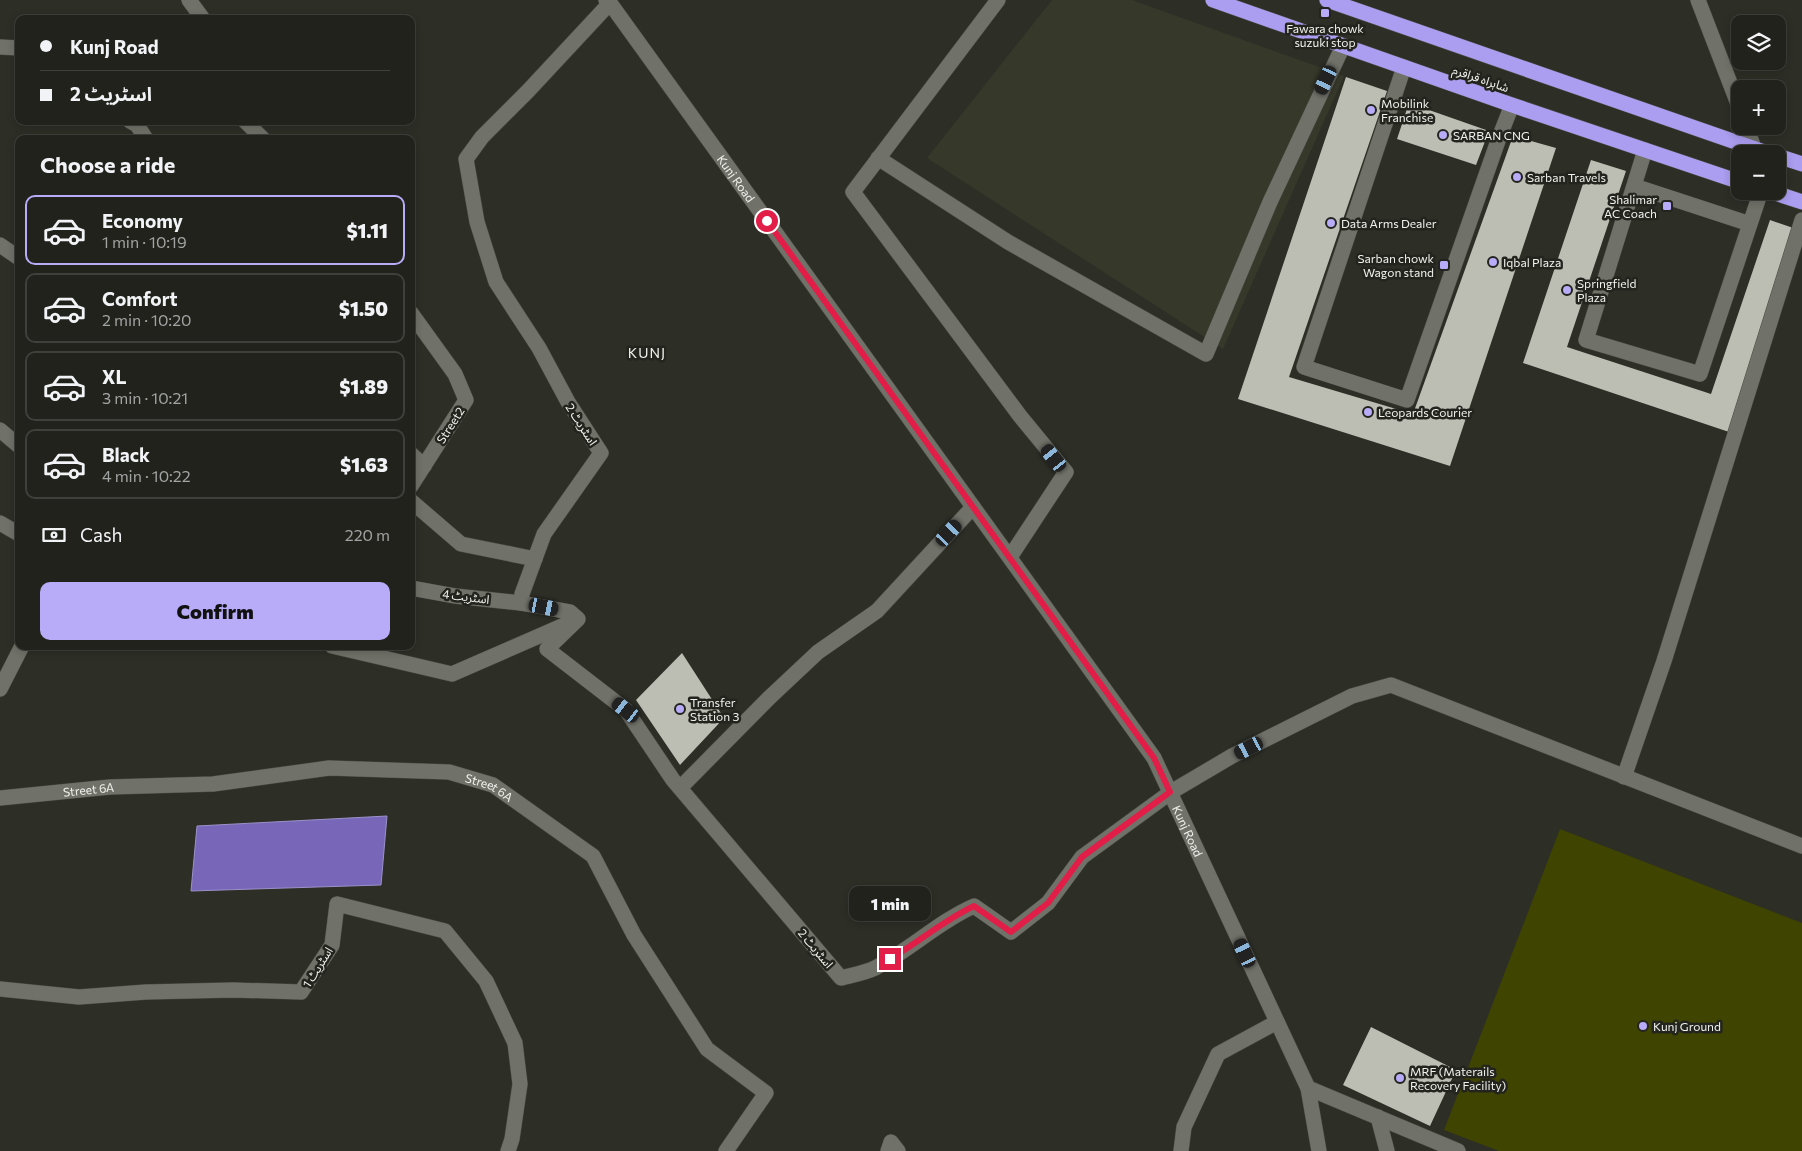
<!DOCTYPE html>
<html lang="en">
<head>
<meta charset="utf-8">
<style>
	:root { --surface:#22221c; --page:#2a2a25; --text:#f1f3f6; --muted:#a2a4a3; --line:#3f3f3b; --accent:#b8abf7 }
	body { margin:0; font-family:Commissioner,"Noto Sans Arabic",sans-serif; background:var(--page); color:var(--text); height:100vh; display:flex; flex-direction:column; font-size:19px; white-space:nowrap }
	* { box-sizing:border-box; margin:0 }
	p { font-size:16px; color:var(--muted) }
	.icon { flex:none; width:28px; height:28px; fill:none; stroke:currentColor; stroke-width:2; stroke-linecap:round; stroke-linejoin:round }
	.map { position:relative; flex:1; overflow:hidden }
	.sheet { position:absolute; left:15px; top:135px; width:400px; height:515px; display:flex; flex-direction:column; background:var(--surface); border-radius:10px; box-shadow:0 2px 8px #0003,0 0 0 1px var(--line) }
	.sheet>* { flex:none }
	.hud { position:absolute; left:15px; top:15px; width:400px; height:110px; border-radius:10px; box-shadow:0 2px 8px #0003,0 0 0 1px var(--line); display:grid; align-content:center; height:110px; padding:0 25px; background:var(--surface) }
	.tools { position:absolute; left:1731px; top:15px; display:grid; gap:10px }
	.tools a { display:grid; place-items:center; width:55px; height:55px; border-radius:10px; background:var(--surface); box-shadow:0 2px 8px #0003,0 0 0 1px var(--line); font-size:25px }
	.end { position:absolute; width:22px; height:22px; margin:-11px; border:6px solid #e11d48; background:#fff; box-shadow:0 0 0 2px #fff }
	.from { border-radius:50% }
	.bubble { position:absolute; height:35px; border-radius:10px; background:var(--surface); box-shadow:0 2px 8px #0003,0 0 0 1px var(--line); font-size:16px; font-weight:800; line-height:35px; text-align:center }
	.car { position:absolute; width:15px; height:30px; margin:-15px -8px; border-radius:6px; box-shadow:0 0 4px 1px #0007; background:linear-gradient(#222 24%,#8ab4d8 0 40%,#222 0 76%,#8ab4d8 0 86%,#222 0) }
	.hud b { display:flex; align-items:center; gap:18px; height:48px; font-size:19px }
	.hud b+b { border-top:1px solid var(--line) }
	.hud i { width:12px; height:12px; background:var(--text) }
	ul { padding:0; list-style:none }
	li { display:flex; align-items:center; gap:15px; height:70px; margin:0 10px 8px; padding:0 15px; border:2px solid var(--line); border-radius:10px }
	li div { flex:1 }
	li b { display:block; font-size:19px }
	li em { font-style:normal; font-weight:800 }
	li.active { border-color:var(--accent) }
	li>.icon { width:45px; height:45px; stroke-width:1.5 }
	h2 { padding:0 25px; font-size:22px; line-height:60px }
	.pay { display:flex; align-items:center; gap:12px; height:55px; padding:0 25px; font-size:19px }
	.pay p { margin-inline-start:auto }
	.action { display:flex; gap:10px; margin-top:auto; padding:10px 25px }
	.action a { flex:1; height:58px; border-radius:10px; background:var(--accent); color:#111; font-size:20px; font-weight:800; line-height:58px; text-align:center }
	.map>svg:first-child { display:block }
</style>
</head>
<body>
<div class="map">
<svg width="1802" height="1151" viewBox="0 0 1802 1151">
	<rect width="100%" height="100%" fill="#2d2e26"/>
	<!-- built -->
	<path fill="#36382a" d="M1052 0H1132L1344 76 1223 349 927 158Z"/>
	<!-- green -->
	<path fill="#3f4400" d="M1560 829 1802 923V1151H1499L1444 1130Z"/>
	<!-- water -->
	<path fill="#7867b9" stroke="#9c91c9" d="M387 816 381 885 191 891 197 826Z"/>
	<!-- building -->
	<path fill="#bcbeb4" d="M1346 77 1387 91 1289 377 1413 414 1513 136 1556 148 1450 466 1238 399Z
		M1409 103 1489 131 1476 165 1397 139Z
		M1591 160 1626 171 1567 347 1711 394 1770 220 1802 231 1735 434 1523 363Z
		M682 653 724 718 680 765 636 700Z
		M1371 1027 1456 1070 1430 1126 1343 1085Z"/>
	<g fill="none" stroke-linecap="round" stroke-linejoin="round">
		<defs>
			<path id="lane" d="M998 0 853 192 1020 416 1066 472 1010 557
				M1404 67 1304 367 1407 400 1499 138 1512 105
				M1645 150 1586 340 1700 374 1761 191
				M878 158 1008 242 1206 354 1270 202 1343 46
				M1634 186 1750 224"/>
			<g id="street">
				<path d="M189 0 203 19"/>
				<path id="s1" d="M606 0 610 3 1154 758 1308 1088 1458 1151"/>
				<path d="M1698 0 1740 109"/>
				<path d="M610 3 528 91 482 137 466 159 477 222 496 282 539 348 568 402 601 453 544 534 522 594 521 603 570 612 578 619 547 649 626 710 673 780 841 978C852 975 865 973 875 968 910 950 938 922 974 906L1011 932 1048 903 1082 857 1171 792 1232 756 1352 696 1391 685 1802 846"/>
				<path d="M0 47 19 48"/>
				<path d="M130 121 137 125 146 139"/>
				<path d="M245 121 263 139"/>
				<path d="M1746 126 1754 148"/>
				<path d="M0 245 19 258"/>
				<path d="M411 313 455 374 466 400 411 486"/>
				<path d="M0 430 19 446"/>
				<path d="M411 454 424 466"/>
				<path d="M411 501 461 544 535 559"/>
				<path d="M0 523 19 534"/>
				<path d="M411 588 455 596 521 603"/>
				<path d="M332 646 452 674 569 623"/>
				<path d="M0 689 22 646"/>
				<path d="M1624 777 1664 661 1802 220"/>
				<path d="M680 788 769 698 818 652 877 611 973 507"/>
				<path id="s2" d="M0 798 110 787 213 784 329 768 449 772 493 785 593 856 634 935 707 1049 766 1093 726 1151"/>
				<path d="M0 989 79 997 146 992 233 990 301 992 332 945 337 904 445 931 486 981 515 1043 520 1084 512 1139 508 1151"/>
				<path d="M1308 1088 1319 1151"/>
				<path d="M1378 1117 1387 1151"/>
				<path d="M888 1151 891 1142 898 1151"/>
				<path d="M1181 1151 1184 1127 1218 1054 1277 1022"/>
			</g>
			<path id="highway" d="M1213 0 1512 105 1740 182
				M1327 0 1770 154
				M1778 156 1802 164
				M1769 191 1802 202"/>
		</defs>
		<!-- lane casing -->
		<use href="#lane" stroke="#4a4b44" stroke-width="16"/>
		<!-- street casing -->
		<use href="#street" stroke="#4a4b44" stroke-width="16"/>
		<!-- highway casing -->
		<use href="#highway" stroke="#4a4b44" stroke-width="16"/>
		<!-- lane -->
		<use href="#lane" stroke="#707269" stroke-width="15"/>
		<!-- street -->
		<use href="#street" stroke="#707269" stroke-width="15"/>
		<!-- highway -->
		<use href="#highway" stroke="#ab9def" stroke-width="15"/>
	</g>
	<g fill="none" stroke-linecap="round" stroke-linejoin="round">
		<!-- route -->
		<path stroke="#e11d48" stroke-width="6" d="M767 221 1154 758 1170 792 1082 857 1048 903 1011 932 974 906C944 920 919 942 890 959"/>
	</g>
	<!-- markers -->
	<g fill="#b8abf7" stroke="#23241d" stroke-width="2">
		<rect x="1320" y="8" width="10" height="10" rx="2.5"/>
		<circle cx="1371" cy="110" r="5"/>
		<circle cx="1443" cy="135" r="5"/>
		<circle cx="1517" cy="177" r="5"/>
		<rect x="1662" y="201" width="10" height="10" rx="2.5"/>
		<circle cx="1331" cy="223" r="5"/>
		<circle cx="1493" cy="262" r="5"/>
		<rect x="1439" y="260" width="10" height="10" rx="2.5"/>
		<circle cx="1567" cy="290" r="5"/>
		<circle cx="1368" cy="412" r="5"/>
		<circle cx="680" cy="709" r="5"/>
		<circle cx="1643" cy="1026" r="5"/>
		<circle cx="1400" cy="1078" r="5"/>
	</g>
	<g text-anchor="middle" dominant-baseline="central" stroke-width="5" stroke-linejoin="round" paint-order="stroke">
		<!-- poi labels -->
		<g font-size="12" fill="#f1f2ed" stroke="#23241d" text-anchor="start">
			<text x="1325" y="28" text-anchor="middle">Fawara chowk<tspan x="1325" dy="14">suzuki stop</tspan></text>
			<text x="1381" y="103">Mobilink<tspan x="1381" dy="14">Franchise</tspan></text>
			<text x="1453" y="135">SARBAN CNG</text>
			<text x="1527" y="177">Sarban Travels</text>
			<text x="1657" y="199" text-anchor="end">Shalimar<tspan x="1657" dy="14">AC Coach</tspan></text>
			<text x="1341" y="223">Data Arms Dealer</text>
			<text x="1434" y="258" text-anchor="end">Sarban chowk<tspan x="1434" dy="14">Wagon stand</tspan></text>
			<text x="1503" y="262">Iqbal Plaza</text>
			<text x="1577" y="283">Springfield<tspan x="1577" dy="14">Plaza</tspan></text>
			<text x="1378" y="412">Leopards Courier</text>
			<text x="690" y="702">Transfer<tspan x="690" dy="14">Station 3</tspan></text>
			<text x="1653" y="1026">Kunj Ground</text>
			<text x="1410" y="1071">MRF (Materails<tspan x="1410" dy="14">Recovery Facility)</tspan></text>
		</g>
		<!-- street labels -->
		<g font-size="12" fill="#f1f2ed" stroke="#23241d">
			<text transform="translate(1481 78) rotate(19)">شاہراہ قراقرم</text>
			<text stroke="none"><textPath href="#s1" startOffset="221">Kunj Road</textPath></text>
			<text transform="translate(582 424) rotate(57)">اسٹریٹ 2</text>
			<text transform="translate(450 425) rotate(-57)">Street2</text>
			<text transform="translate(466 596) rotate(7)">اسٹریٹ 4</text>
			<text stroke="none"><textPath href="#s2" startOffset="89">Street 6A</textPath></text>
			<text stroke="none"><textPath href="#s2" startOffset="494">Street 6A</textPath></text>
			<text stroke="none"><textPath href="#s1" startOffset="1016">Kunj Road</textPath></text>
			<text transform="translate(816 948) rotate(50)">اسٹریٹ 2</text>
			<text transform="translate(317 967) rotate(-58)">اسٹریٹ 1</text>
		</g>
		<!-- neighbourhood labels -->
		<g font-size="14" letter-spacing="1" fill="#f1f2ed" stroke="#23241d">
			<text x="647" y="352">KUNJ</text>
		</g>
	</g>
</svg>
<div class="tools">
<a><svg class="icon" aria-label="layers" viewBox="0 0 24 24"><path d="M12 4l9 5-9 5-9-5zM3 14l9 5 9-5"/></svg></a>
<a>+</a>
<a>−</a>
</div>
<i class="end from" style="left:767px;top:221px"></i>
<i class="end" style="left:890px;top:959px"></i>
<div class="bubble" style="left:849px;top:886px;width:82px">1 min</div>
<i class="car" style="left:1326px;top:80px;rotate:205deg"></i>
<i class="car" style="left:1054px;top:458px;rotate:321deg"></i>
<i class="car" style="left:949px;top:533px;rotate:43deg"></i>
<i class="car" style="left:544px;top:607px;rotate:101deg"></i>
<i class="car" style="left:626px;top:710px;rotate:308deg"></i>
<i class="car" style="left:1249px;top:748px;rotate:243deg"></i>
<i class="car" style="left:1245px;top:953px;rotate:335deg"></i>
<div class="hud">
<b><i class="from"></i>Kunj Road</b>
<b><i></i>اسٹریٹ 2</b>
</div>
<section class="sheet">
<h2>Choose a ride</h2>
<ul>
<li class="active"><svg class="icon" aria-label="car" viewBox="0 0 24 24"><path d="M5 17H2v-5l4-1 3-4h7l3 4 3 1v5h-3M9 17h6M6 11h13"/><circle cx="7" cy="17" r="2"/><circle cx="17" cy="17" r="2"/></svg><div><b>Economy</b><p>1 min · 10:19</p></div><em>$1.11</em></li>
<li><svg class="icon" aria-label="car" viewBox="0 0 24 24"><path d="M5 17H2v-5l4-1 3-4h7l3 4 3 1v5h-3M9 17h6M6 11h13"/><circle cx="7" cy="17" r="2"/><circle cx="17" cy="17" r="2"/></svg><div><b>Comfort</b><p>2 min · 10:20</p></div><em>$1.50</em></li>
<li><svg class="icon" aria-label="car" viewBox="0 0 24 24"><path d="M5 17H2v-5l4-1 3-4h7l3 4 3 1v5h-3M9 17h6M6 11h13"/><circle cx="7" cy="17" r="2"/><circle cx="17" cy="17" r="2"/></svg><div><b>XL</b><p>3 min · 10:21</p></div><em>$1.89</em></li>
<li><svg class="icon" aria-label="car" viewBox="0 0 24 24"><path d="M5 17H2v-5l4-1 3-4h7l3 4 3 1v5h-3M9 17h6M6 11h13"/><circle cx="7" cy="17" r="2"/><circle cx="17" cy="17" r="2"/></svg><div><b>Black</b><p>4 min · 10:22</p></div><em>$1.63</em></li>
</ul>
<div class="pay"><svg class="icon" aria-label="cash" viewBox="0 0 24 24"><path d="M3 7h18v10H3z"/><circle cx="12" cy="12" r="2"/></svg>Cash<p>220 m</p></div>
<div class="action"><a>Confirm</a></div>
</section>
</div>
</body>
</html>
